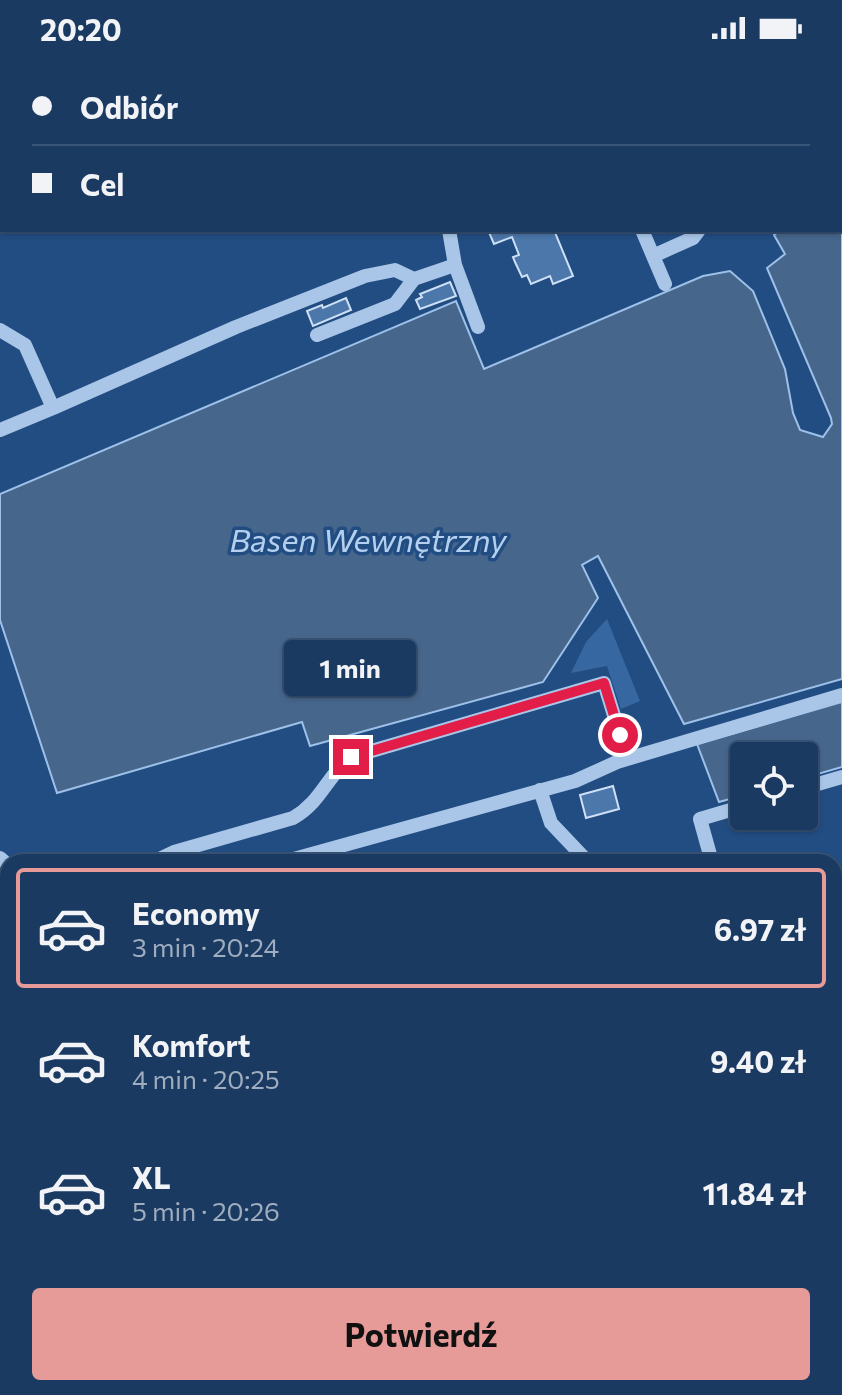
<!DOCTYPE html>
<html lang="pl">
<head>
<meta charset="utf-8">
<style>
	:root { --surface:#1a3a62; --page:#234168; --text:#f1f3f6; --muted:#9fadbe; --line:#385477; --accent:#e69b98 }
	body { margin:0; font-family:Commissioner,sans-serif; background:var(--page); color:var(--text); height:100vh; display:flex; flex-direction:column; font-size:30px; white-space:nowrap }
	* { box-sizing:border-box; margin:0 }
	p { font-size:26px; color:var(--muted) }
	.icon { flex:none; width:44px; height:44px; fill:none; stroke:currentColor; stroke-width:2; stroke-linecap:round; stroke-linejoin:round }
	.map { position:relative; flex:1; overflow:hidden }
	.details { position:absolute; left:0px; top:798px; width:842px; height:542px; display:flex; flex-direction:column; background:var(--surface); border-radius:24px 24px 0 0; box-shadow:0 2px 6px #0004,0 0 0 2px var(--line) }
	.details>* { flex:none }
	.guide { position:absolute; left:0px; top:0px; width:842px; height:176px; box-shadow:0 2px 6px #0004,0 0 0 2px var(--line); display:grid; align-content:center; height:176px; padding:0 32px; background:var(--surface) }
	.fabs { position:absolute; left:730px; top:686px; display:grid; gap:16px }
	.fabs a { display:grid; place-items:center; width:88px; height:88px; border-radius:8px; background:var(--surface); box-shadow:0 2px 6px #0004,0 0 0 2px var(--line); font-size:40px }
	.end { position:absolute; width:36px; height:36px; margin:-18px; border:10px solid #e11d48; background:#fff; box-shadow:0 0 0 4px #fff }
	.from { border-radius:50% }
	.bubble { position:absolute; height:56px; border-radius:8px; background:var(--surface); box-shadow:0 2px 6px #0004,0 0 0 2px var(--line); font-size:26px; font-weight:700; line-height:56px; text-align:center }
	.guide b { display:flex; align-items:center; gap:28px; height:76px; font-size:30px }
	.guide b+b { border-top:2px solid var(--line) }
	.guide i { width:20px; height:20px; background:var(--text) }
	ul { padding:14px 0 0; list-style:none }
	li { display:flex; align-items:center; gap:24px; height:120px; margin:0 16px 12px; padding:0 16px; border:4px solid transparent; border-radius:8px }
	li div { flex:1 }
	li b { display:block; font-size:30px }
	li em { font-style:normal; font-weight:700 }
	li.on { border-color:var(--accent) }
	li>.icon { width:72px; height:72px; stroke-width:1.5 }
	.button { display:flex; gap:16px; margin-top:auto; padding:16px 32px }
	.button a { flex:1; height:92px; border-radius:8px; background:var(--accent); color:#111; font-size:32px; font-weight:700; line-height:92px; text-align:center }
	.status { display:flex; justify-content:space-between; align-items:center; height:56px; padding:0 40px; background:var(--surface); direction:ltr }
	.status svg { height:22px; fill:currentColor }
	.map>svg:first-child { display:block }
</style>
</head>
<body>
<div class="status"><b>20:20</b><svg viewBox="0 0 49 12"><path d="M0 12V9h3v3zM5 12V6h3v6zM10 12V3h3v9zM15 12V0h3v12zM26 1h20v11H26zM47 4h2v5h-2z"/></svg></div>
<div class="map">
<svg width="842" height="1339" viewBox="0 0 842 1339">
	<rect width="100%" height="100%" fill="#224d82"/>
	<!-- green -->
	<path fill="#3667a0" d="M607 563 640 645 621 653 607 610 571 617 586 586Z"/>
	<!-- water -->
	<path fill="#47668c" stroke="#9dc1e9" stroke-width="2" d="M842 139V623L684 668 598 500 582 509 598 542 543 626 310 690 302 666 57 737 0 564V438L456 245 484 313 703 220 730 215 753 235 785 313 793 357 800 374 823 381 832 368 831 362 767 212 785 198 774 179 781 174H840Z
		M842 646V711L804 722V700H744V739L719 746 697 688Z"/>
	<!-- building -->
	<path fill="#4b77ab" stroke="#cde0f6" stroke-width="2" d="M488 174H554L573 220 553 228 550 220 531 228 527 219 522 221 515 206 513 201 519 199 512 181 494 188Z
		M450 226 456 240 420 253 416 244 422 241 420 238Z
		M346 242 351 254 313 270 307 255 322 249 323 252Z
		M613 730 619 753 586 762 580 739Z"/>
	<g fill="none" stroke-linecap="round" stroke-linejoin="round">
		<!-- minor -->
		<path stroke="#a9c6e8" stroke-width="14" d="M567 0 568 2
			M597 2 605 0
			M449 174 455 209
			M642 174 665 228
			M653 200 693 182 699 174
			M0 274 25 289 53 352 0 374
			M317 279 395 248 414 223 455 209 478 271
			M53 352 236 271 365 220 395 214 414 223
			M804 732 842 721
			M540 734 551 767 588 806
			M0 802 8 809
			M153 806 174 796 293 762C322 745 326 721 351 701L604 627 620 679
			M283 806 575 725 617 706 842 639
			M712 806 700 763 744 750
			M0 885 8 883
			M0 977 1 908
			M834 1022 842 1019
			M834 1155 842 1143
			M834 1170 842 1163
			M834 1245 842 1236
			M234 1332 240 1339
			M597 1339 620 1332
			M701 1339 707 1332
			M754 1339 759 1332"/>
		<defs>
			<path id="rail" d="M834 1197 842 1192
				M834 1213 842 1207
				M722 1339 727 1332
				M738 1339 744 1332"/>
		</defs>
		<!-- rail casing -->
		<use href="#rail" stroke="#fff" stroke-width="6"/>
		<!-- rail -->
		<use href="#rail" stroke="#224d82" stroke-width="3" stroke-dasharray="9" stroke-linecap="butt"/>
	</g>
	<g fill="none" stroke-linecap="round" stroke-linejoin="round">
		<!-- route -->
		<path stroke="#e11d48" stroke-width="10" d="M351 701 604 627 620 679"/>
	</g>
	<g text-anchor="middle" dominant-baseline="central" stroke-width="7" stroke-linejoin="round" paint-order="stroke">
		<!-- water labels -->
		<g font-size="32" font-style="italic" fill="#b5d0ef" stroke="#224d82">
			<text x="368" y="483">Basen Wewnętrzny</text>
		</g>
	</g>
</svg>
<div class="fabs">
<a><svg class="icon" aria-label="locate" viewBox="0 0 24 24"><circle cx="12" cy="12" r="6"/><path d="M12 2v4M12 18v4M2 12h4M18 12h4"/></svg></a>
</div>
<i class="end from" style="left:620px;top:679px"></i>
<i class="end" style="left:351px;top:701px"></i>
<div class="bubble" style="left:284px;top:584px;width:132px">1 min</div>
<div class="guide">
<b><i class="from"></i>Odbiór</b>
<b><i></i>Cel</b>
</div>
<section class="details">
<ul>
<li class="on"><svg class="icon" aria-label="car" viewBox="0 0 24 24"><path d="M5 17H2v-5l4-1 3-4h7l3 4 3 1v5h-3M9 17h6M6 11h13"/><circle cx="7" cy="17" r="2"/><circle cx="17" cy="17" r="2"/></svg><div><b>Economy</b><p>3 min · 20:24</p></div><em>6.97 zł</em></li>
<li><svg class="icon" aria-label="car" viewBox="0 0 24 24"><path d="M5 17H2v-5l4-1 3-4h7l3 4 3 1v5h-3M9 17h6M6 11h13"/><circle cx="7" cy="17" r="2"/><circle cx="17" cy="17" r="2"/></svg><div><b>Komfort</b><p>4 min · 20:25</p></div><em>9.40 zł</em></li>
<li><svg class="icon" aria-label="car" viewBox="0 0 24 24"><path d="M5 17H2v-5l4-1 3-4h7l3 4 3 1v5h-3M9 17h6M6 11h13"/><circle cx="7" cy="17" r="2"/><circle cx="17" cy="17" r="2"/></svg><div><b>XL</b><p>5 min · 20:26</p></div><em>11.84 zł</em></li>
</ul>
<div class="button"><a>Potwierdź</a></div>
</section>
</div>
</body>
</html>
